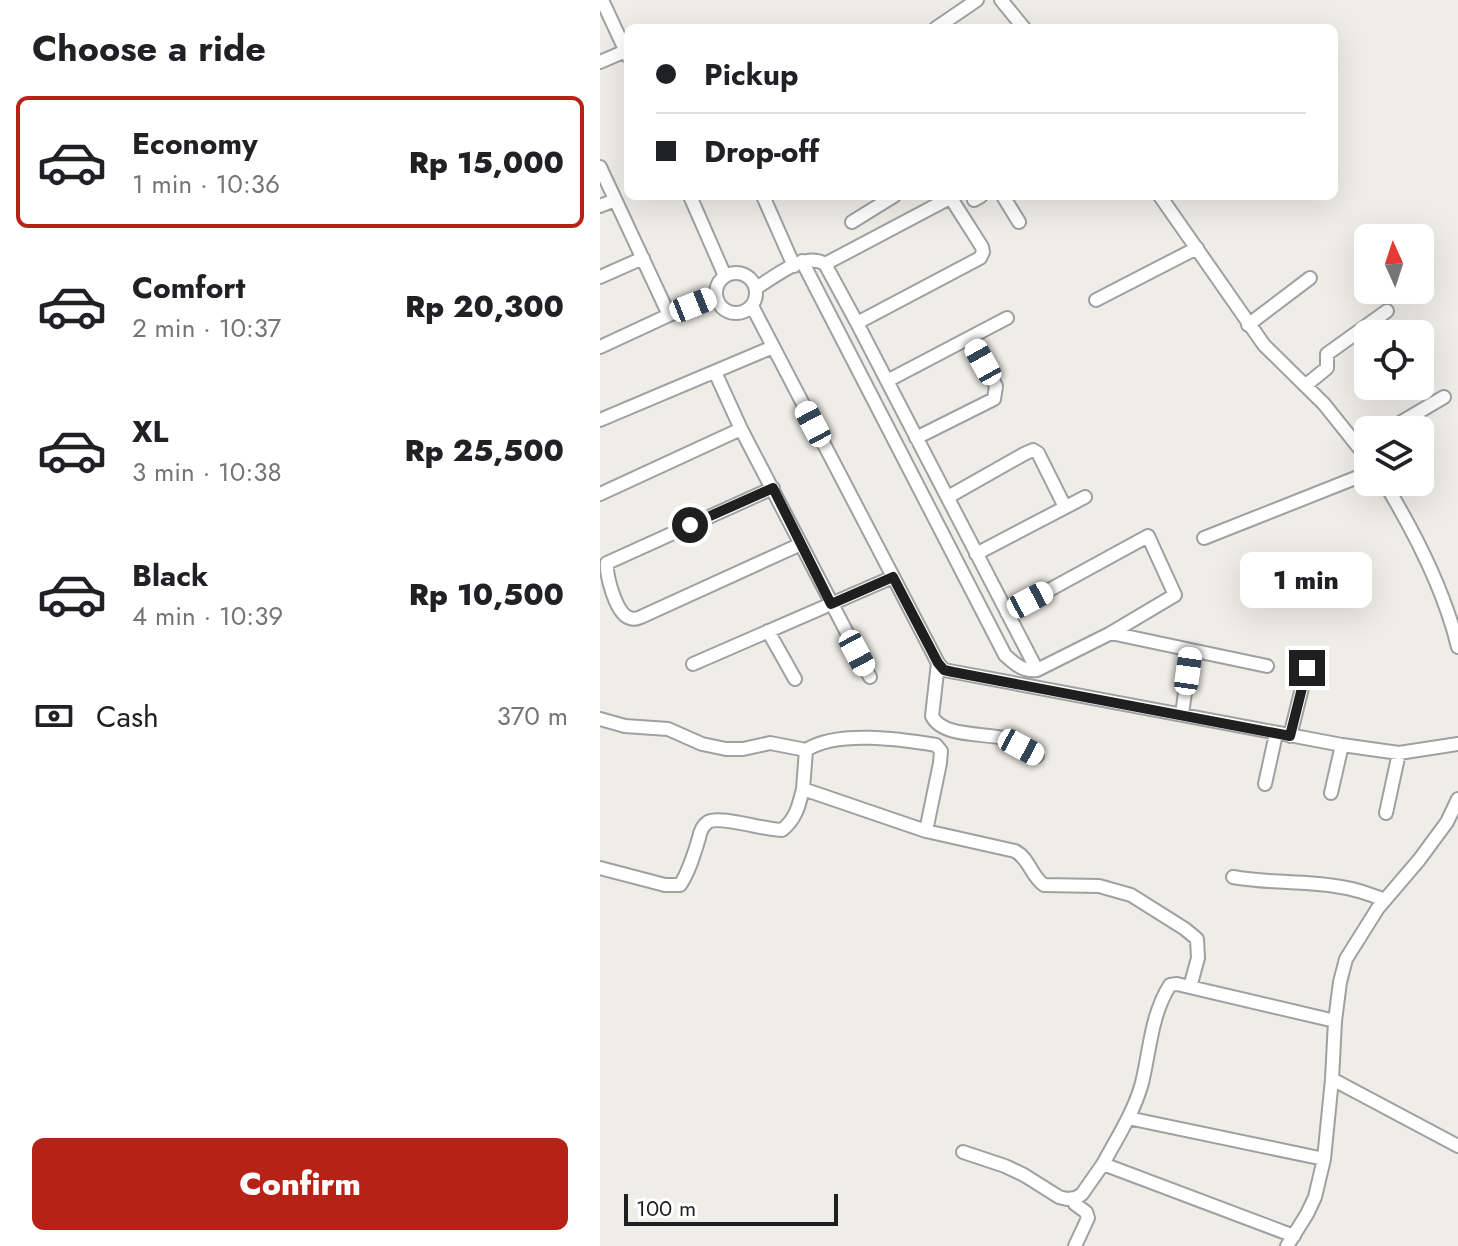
<!DOCTYPE html>
<html lang="en">
<head>
<meta charset="utf-8">
<style>
	:root { --surface:#fff; --page:#f6f6f6; --text:#202124; --muted:#757577; --line:#e0e0e0; --accent:#b72217 }
	body { margin:0; font-family:Jost,sans-serif; background:var(--page); color:var(--text); height:100vh; display:flex; flex-direction:column; font-size:30px; white-space:nowrap }
	* { box-sizing:border-box; margin:0 }
	p { font-size:26px; color:var(--muted) }
	.icon { flex:none; width:44px; height:44px; fill:none; stroke:currentColor; stroke-width:2; stroke-linecap:round; stroke-linejoin:round }
	.map { position:relative; flex:1; overflow:hidden }
	.side { display:flex; flex-direction:column; background:var(--surface); width:600px }
	.side>* { flex:none }
	.guide { position:absolute; left:24px; top:24px; width:714px; height:176px; border-radius:12px; box-shadow:0 8px 32px #0002; display:grid; align-content:center; height:176px; padding:0 32px; background:var(--surface) }
	.needle { width:52px; rotate:357deg }
	.fabs { position:absolute; left:754px; top:224px; display:grid; gap:16px }
	.fabs a { display:grid; place-items:center; width:80px; height:80px; border-radius:12px; background:var(--surface); box-shadow:0 8px 32px #0002; font-size:40px }
	.scale { position:absolute; left:24px; bottom:20px; width:214px; box-sizing:border-box; padding-left:8px; border:4px solid #1f1f1f; border-top:0; font-size:22px; line-height:28px; white-space:nowrap; color:#1f1f1f; -webkit-text-stroke:6px #fff; paint-order:stroke }
	.end { position:absolute; width:36px; height:36px; margin:-18px; border:10px solid #1f1f1f; background:#fff; box-shadow:0 0 0 4px #fff }
	.from { border-radius:50% }
	.bubble { position:absolute; height:56px; border-radius:12px; background:var(--surface); box-shadow:0 8px 32px #0002; font-size:26px; font-weight:800; line-height:56px; text-align:center }
	.car { position:absolute; width:24px; height:48px; margin:-24px -12px; border-radius:10px; box-shadow:0 0 6px 2px #0007; background:linear-gradient(#fff 24%,#345 0 40%,#fff 0 76%,#345 0 86%,#fff 0) }
	.guide b { display:flex; align-items:center; gap:28px; height:76px; font-size:30px }
	.guide b+b { border-top:2px solid var(--line) }
	.guide i { width:20px; height:20px; background:var(--text) }
	ul { padding:0; list-style:none }
	li { display:flex; align-items:center; gap:24px; height:132px; margin:0 16px 12px; padding:0 16px; border:4px solid transparent; border-radius:12px }
	li div { flex:1 }
	li b { display:block; font-size:30px }
	li em { font-style:normal; font-weight:800 }
	li.active { border-color:var(--accent) }
	li>.icon { width:72px; height:72px; stroke-width:1.5 }
	h2 { padding:0 32px; font-size:36px; line-height:96px }
	.pay { display:flex; align-items:center; gap:20px; height:88px; padding:0 32px; font-size:30px }
	.pay p { margin-inline-start:auto }
	.action { display:flex; gap:16px; margin-top:auto; padding:16px 32px }
	.action a { flex:1; height:92px; border-radius:12px; background:var(--accent); color:#fff; font-size:32px; font-weight:800; line-height:92px; text-align:center }
	main { display:flex; flex:1; min-height:0 }
	.map>svg:first-child { display:block }
</style>
</head>
<body>
<main>
<section class="side">
<h2>Choose a ride</h2>
<ul>
<li class="active"><svg class="icon" aria-label="car" viewBox="0 0 24 24"><path d="M5 17H2v-5l4-1 3-4h7l3 4 3 1v5h-3M9 17h6M6 11h13"/><circle cx="7" cy="17" r="2"/><circle cx="17" cy="17" r="2"/></svg><div><b>Economy</b><p>1 min · 10:36</p></div><em>Rp 15,000</em></li>
<li><svg class="icon" aria-label="car" viewBox="0 0 24 24"><path d="M5 17H2v-5l4-1 3-4h7l3 4 3 1v5h-3M9 17h6M6 11h13"/><circle cx="7" cy="17" r="2"/><circle cx="17" cy="17" r="2"/></svg><div><b>Comfort</b><p>2 min · 10:37</p></div><em>Rp 20,300</em></li>
<li><svg class="icon" aria-label="car" viewBox="0 0 24 24"><path d="M5 17H2v-5l4-1 3-4h7l3 4 3 1v5h-3M9 17h6M6 11h13"/><circle cx="7" cy="17" r="2"/><circle cx="17" cy="17" r="2"/></svg><div><b>XL</b><p>3 min · 10:38</p></div><em>Rp 25,500</em></li>
<li><svg class="icon" aria-label="car" viewBox="0 0 24 24"><path d="M5 17H2v-5l4-1 3-4h7l3 4 3 1v5h-3M9 17h6M6 11h13"/><circle cx="7" cy="17" r="2"/><circle cx="17" cy="17" r="2"/></svg><div><b>Black</b><p>4 min · 10:39</p></div><em>Rp 10,500</em></li>
</ul>
<div class="pay"><svg class="icon" aria-label="cash" viewBox="0 0 24 24"><path d="M3 7h18v10H3z"/><circle cx="12" cy="12" r="2"/></svg>Cash<p>370 m</p></div>
<div class="action"><a>Confirm</a></div>
</section>
<div class="map">
<svg width="858" height="1246" viewBox="0 0 858 1246">
	<rect width="100%" height="100%" fill="#efede7"/>
	<g fill="none" stroke-linecap="round" stroke-linejoin="round">
		<defs>
			<path id="street" d="M2 0 28 56
				M401 0 424 28
				M336 28 377 0
				M0 62 28 50
				M0 167 69 315
				M90 196 125 276
				M163 196 194 266
				M403 196 419 222
				M560 196 664 345 724 404 768 459
				M374 200 381 196
				M0 206 15 200
				M252 222 294 196
				M202 261 405 655C415 664 423 672 437 670L511 633 575 595 548 536 407 613
				M225 264 346 200H352L354 203 382 247 383 252 380 258 257 323
				M116 293a20 20 0 1 1 40 0a20 20 0 1 1-40 0Z
				M0 277 43 258
				M156 288C175 277 204 251 225 264L257 323 437 670
				M496 300 597 248
				M152 306 338 663 344 670 742 745 799 753 858 744
				M648 325 710 278
				M0 347 69 315 116 296
				M115 372 141 429 270 677
				M287 381 407 318
				M706 385 727 368V354L787 311
				M0 420 173 347
				M788 430 844 397
				M316 438 394 399 396 386 370 338
				M784 482C815 533 844 589 858 647
				M173 488 7 563C6 575 16 615 30 618 34 620 39 618 43 616L201 544
				M0 494 141 429
				M348 497 424 454 433 450 438 453 465 507
				M604 538 768 473
				M376 554 485 497
				M168 631 195 679
				M511 633 591 650 582 714
				M591 650 667 666
				M338 663 332 716C342 737 383 733 403 738 415 742 426 750 437 756
				M93 664 293 577
				M0 719 25 726 68 729 102 744 126 749H143L170 743 206 750
				M690 736 707 668
				M665 784 676 734
				M203 789 206 750C237 730 300 739 336 745L341 751 340 763 326 831
				M731 793 742 745
				M786 813 799 753
				M0 868 65 885H80C89 872 94 854 99 838 100 832 102 826 108 822 119 815 165 830 182 830 196 819 199 805 203 789L326 831 415 851C429 858 431 876 444 885L499 886 531 895 585 929 597 939 598 958 590 987
				M633 877C667 883 701 881 735 886 753 888 769 894 785 900
				M732 1079 858 1146
				M528 1118 724 1159
				M363 1152 405 1166 424 1175 459 1197 467 1199 476 1198 482 1194 503 1164
				M694 1236 503 1164C517 1138 534 1112 542 1083 550 1050 551 1015 570 985L577 984 735 1021
				M475 1246 488 1218 486 1212 475 1204 476 1198
				M687 1246 707 1214 715 1197 724 1159 732 1079 735 1021 740 982 746 959 778 908 819 860 847 822 858 799"/>
		</defs>
		<!-- street casing -->
		<use href="#street" stroke="#a0a0a0" stroke-width="16"/>
		<!-- street -->
		<use href="#street" stroke="#fff" stroke-width="12"/>
	</g>
	<g fill="none" stroke-linecap="round" stroke-linejoin="round">
		<!-- route -->
		<path stroke="#1f1f1f" stroke-width="10" d="M90 525 173 488 231 604 293 577 338 663 344 670 353 672 690 736 707 668"/>
	</g>
</svg>
<div class="fabs">
<a><svg class="needle" viewBox="-14 -14 28 28"><path d="M0-13l5 13h-10z" fill="#e53935"/><path d="M0 13l5-13h-10z" fill="#757577"/></svg></a>
<a><svg class="icon" aria-label="locate" viewBox="0 0 24 24"><circle cx="12" cy="12" r="6"/><path d="M12 2v4M12 18v4M2 12h4M18 12h4"/></svg></a>
<a><svg class="icon" aria-label="layers" viewBox="0 0 24 24"><path d="M12 4l9 5-9 5-9-5zM3 14l9 5 9-5"/></svg></a>
</div>
<div class="scale">100 m</div>
<i class="end from" style="left:90px;top:525px"></i>
<i class="end" style="left:707px;top:668px"></i>
<div class="bubble" style="left:640px;top:552px;width:132px">1 min</div>
<i class="car" style="left:93px;top:305px;rotate:68deg"></i>
<i class="car" style="left:383px;top:362px;rotate:331deg"></i>
<i class="car" style="left:213px;top:424px;rotate:332deg"></i>
<i class="car" style="left:430px;top:600px;rotate:62deg"></i>
<i class="car" style="left:257px;top:653px;rotate:152deg"></i>
<i class="car" style="left:588px;top:671px;rotate:8deg"></i>
<i class="car" style="left:421px;top:747px;rotate:118deg"></i>
<div class="guide">
<b><i class="from"></i>Pickup</b>
<b><i></i>Drop-off</b>
</div>
</div>
</main>
</body>
</html>
